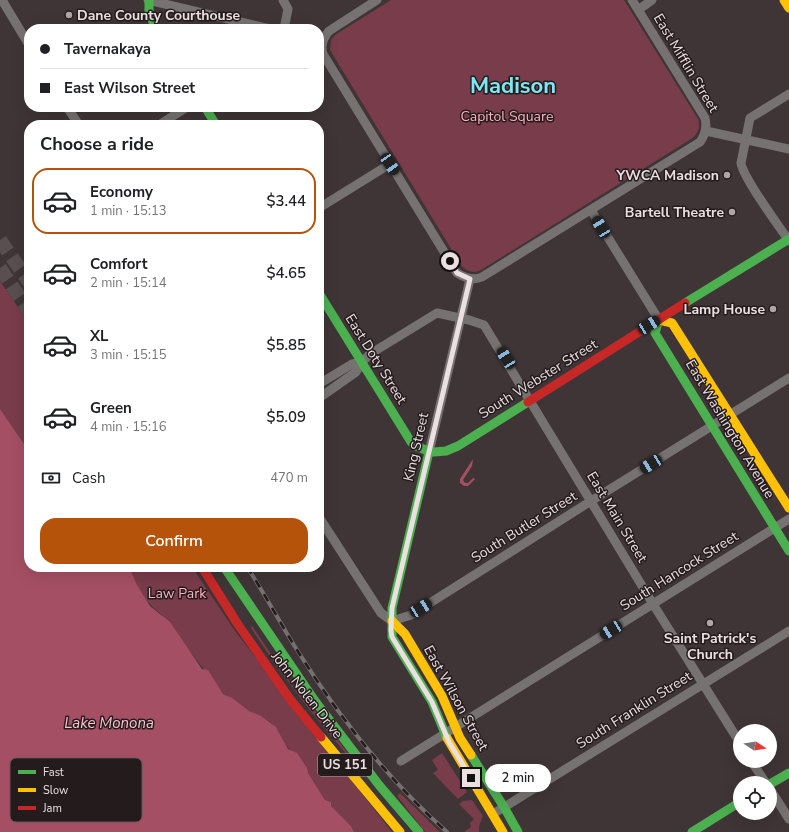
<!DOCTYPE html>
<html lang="en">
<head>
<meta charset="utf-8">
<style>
	:root { --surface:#fff; --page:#f6f6f6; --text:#202124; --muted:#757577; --line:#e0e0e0; --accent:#b45309 }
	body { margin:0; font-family:"Nunito Sans",sans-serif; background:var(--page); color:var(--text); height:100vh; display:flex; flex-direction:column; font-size:15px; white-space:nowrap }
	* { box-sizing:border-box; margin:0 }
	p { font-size:13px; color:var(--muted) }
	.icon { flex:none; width:22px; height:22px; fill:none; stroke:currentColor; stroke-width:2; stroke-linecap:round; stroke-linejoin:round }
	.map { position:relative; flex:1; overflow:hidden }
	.side { position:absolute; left:24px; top:120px; width:300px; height:452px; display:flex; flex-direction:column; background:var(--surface); border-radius:16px; box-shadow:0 4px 16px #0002 }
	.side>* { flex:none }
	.hud { position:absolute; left:24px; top:24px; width:300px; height:88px; border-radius:16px; box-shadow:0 4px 16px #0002; display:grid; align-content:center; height:88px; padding:0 16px; background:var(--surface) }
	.needle { width:26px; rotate:102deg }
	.fabs { position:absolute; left:733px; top:724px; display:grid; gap:8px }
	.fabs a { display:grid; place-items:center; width:44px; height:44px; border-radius:50%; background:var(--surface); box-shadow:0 4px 16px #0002; font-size:20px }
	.end { position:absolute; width:18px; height:18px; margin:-9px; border:5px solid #ecdfe1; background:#111; box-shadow:0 0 0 2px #111 }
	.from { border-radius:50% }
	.bubble { position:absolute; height:28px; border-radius:14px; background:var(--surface); box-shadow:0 4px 16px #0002; font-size:13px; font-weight:600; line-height:28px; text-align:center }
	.car { position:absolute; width:12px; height:24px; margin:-12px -6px; border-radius:5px; box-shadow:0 0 3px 1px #0007; background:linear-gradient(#222 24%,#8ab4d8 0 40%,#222 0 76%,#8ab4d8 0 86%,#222 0) }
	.hud b { display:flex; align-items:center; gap:14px; height:38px; font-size:15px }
	.hud b+b { border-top:1px solid var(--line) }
	.hud i { width:10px; height:10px; background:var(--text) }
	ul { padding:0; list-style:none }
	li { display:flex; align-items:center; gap:12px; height:66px; margin:0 8px 6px; padding:0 8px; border:2px solid transparent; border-radius:16px }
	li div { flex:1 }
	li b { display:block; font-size:15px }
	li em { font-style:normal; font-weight:600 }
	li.on { border-color:var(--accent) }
	li>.icon { width:36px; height:36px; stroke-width:1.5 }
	h2 { padding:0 16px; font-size:18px; line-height:48px }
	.pay { display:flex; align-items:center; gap:10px; height:44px; padding:0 16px; font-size:15px }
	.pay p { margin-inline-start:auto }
	.button { display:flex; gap:8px; margin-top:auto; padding:8px 16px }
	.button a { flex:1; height:46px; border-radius:16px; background:var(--accent); color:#fff; font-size:16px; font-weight:600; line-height:46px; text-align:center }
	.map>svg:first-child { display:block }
</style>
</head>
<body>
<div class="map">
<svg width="789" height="832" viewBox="0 0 789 832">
	<rect width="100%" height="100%" fill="#3f3537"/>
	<!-- green -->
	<path fill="#793c4a" d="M391 0H624L698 119C701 127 698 134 691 139L481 270C473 274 466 271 461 265L330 50 331 40 335 35Z
		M0 281 29 323V451L0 409Z
		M129 567H192L235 631 392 832H354L351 826 331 806V802L325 800 295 753C283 746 284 738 276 728 268 718 254 715 244 708 237 703 231 698 223 694L161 614C147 604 133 584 129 567Z
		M252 626 297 692 319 715 371 784 309 709 277 667 251 628Z
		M442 753 467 792 458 799 433 773 438 770 432 760Z
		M400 793 440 832H425L397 796Z
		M472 800 483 816 479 826V832H464L471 827 470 823 474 819 459 804 463 801Z"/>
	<!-- water -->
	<path fill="#a54f64" d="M0 409 29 451V567H129L137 585 150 606 170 622 202 669 208 670 223 694 232 698 249 711 261 716 276 727 288 749 297 753 307 768 308 773 325 800 331 802V806L351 826 354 832H0Z
		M473 459 472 466 463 480 465 483H468L473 478 475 479 468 486H464L460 483V479Z"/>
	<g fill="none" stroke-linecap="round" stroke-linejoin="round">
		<!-- primary-tunnel -->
		<path stroke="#594e50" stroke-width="14" stroke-dasharray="14 7" stroke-linecap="butt" d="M0 240 29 282
			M0 268 29 311"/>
		<!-- street -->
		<path stroke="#767272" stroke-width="9" d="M2 0 29 45
			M148 0 270 29
			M283 0 288 9 284 29
			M377 0 329 31C323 38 320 45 323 54L457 273C465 278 473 281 482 277L700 142C706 134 707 127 705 118L632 0
			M638 10 652 0
			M789 94 750 118 741 163C743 178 779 226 789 241
			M67 107 79 125
			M159 125 187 107
			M706 131 789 149
			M319 208 390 164
			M591 210 659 320
			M319 384 352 364 362 362
			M319 398 356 372 362 362 370 354 437 313 469 320 484 325 653 604 740 743
			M429 452 470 279
			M319 517 381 613 392 621 411 615 591 501 789 378
			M401 761 789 519
			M751 761 766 783
			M770 789 789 819
			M493 814 789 631"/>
		<!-- fast -->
		<path stroke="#4caf50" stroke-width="9" d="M149 0V13L156 29
			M205 107 216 125
			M319 293 411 442 416 446 428 451 434 452 446 451 458 446 528 402
			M685 303 789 239
			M659 320 655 333 789 551
			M429 452 392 608V637L432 702 447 738
			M224 567 315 701 379 785 419 832
			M471 755 504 807 518 832
			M770 784 789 773
			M692 832 740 802"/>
		<!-- slow -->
		<path stroke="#ffc107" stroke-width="9" d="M784 0 789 8
			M659 320 672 323 789 508
			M392 621 405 634 442 696 460 738 471 755
			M321 737 400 832
			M447 738 503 832"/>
		<!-- jam -->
		<path stroke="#c62828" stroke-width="9" d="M528 402 685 303
			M202 567 237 623 290 699 321 737"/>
		<defs>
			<path id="rail" d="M247 567C265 594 280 623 297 650 339 717 388 780 447 832"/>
		</defs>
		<!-- rail casing -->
		<use href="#rail" stroke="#767071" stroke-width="4"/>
		<!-- rail -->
		<use href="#rail" stroke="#241b1d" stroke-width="2.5" stroke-dasharray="8" stroke-linecap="butt"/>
	</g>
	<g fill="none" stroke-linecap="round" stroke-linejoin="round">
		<!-- route -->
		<path stroke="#ecdfe1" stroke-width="5" d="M450 261 457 273 470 279 392 608 391 630 392 637 432 702 449 742 471 778"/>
	</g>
	<!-- markers -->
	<g fill="#afa4a6" stroke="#241b1d" stroke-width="1.5">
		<circle cx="69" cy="15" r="4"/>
		<circle cx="727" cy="175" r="4"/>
		<circle cx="732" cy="212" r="4"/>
		<circle cx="773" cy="309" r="4"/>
		<circle cx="710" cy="623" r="4"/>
	</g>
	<g text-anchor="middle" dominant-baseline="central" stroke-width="3" stroke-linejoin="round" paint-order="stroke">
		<!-- shield labels -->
		<rect fill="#241b1d" stroke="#b0a4a6" stroke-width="1" x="318" y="754" width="54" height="22" rx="3"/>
		<g font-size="13" font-weight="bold" fill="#ecdfe1">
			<text x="345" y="765">US 151</text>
		</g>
		<!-- poi labels -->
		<g font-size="14" font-weight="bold" fill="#ecdfe1" stroke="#241b1d" text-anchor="end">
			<text x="77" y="15" text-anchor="start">Dane County Courthouse</text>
			<text x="719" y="175">YWCA Madison</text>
			<text x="724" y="212">Bartell Theatre</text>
			<text x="765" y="309">Lamp House</text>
			<text x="710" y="638" text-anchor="middle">Saint Patrick's<tspan x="710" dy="16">Church</tspan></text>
		</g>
		<!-- street labels -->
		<g font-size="14" fill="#ecdfe1" stroke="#241b1d">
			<text transform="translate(686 63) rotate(59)">East Mifflin Street</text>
			<text transform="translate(376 359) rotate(58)">East Doty Street</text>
			<text transform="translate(538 379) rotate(-32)">South Webster Street</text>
			<text transform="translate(730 429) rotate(59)">East Washington Avenue</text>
			<text transform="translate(416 447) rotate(-77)">King Street</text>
			<text transform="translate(617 517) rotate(59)">East Main Street</text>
			<text transform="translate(524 527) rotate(-32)">South Butler Street</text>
			<text transform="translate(679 571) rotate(-32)">South Hancock Street</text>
			<text transform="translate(307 695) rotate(52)">John Nolen Drive</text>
			<text transform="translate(456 698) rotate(61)">East Wilson Street</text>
			<text transform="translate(634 710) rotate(-32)">South Franklin Street</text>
		</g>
		<!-- park labels -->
		<g font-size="14" fill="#feb0bf" stroke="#241b1d">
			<text x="507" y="116">Capitol Square</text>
			<text x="177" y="593">Law Park</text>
		</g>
		<!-- water labels -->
		<g font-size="15" font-style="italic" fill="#f9c4ce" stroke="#241b1d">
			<text x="109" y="723">Lake Monona</text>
		</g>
		<!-- town labels -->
		<g font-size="22" font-weight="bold" fill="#7de8f3" stroke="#241b1d">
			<text x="513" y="86">Madison</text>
		</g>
	</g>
	<!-- legend -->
	<rect x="10" y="758" width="132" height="64" rx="6" fill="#241b1d" stroke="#605658" stroke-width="1"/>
	<rect x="18" y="770" width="18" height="4" fill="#4caf50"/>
	<rect x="18" y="788" width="18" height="4" fill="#ffc107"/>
	<rect x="18" y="806" width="18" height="4" fill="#c62828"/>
	<g font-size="11" fill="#ecdfe1">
		<text x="43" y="776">Fast</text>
		<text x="43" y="794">Slow</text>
		<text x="43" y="812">Jam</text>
	</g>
</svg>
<div class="fabs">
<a><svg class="needle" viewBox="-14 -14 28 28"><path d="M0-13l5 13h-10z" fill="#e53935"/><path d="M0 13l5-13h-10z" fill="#757577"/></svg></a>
<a><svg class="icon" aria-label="locate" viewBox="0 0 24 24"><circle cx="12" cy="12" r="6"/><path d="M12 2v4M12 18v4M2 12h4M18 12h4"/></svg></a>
</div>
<i class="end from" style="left:450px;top:261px"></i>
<i class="end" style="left:471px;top:778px"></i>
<div class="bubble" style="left:485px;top:764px;width:66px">2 min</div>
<i class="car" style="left:390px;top:164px;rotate:146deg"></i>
<i class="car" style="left:601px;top:227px;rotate:329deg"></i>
<i class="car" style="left:649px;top:325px;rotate:59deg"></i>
<i class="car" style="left:506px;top:358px;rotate:328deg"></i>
<i class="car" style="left:651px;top:464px;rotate:239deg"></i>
<i class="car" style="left:421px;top:608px;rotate:58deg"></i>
<i class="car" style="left:611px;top:630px;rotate:238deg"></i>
<div class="hud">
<b><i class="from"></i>Tavernakaya</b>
<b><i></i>East Wilson Street</b>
</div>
<section class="side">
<h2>Choose a ride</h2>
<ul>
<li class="on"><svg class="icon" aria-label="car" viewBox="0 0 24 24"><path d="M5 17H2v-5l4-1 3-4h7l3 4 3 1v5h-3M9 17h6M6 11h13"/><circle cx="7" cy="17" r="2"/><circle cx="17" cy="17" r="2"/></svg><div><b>Economy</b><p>1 min · 15:13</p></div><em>$3.44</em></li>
<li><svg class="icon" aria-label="car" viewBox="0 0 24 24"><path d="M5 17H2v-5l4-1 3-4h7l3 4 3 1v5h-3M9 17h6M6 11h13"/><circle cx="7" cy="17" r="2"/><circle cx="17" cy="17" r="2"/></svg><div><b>Comfort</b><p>2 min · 15:14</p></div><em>$4.65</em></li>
<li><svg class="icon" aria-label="car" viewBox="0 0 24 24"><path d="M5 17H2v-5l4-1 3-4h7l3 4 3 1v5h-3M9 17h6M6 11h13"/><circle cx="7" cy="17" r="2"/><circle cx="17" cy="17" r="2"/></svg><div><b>XL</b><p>3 min · 15:15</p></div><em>$5.85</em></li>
<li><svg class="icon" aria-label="car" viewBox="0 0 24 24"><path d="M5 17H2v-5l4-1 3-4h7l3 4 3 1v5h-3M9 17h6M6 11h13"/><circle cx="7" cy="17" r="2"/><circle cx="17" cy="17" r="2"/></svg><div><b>Green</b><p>4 min · 15:16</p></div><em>$5.09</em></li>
</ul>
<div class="pay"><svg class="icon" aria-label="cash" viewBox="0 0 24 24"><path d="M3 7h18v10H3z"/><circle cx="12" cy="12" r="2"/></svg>Cash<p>470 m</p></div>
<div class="button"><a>Confirm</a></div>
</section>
</div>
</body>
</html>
